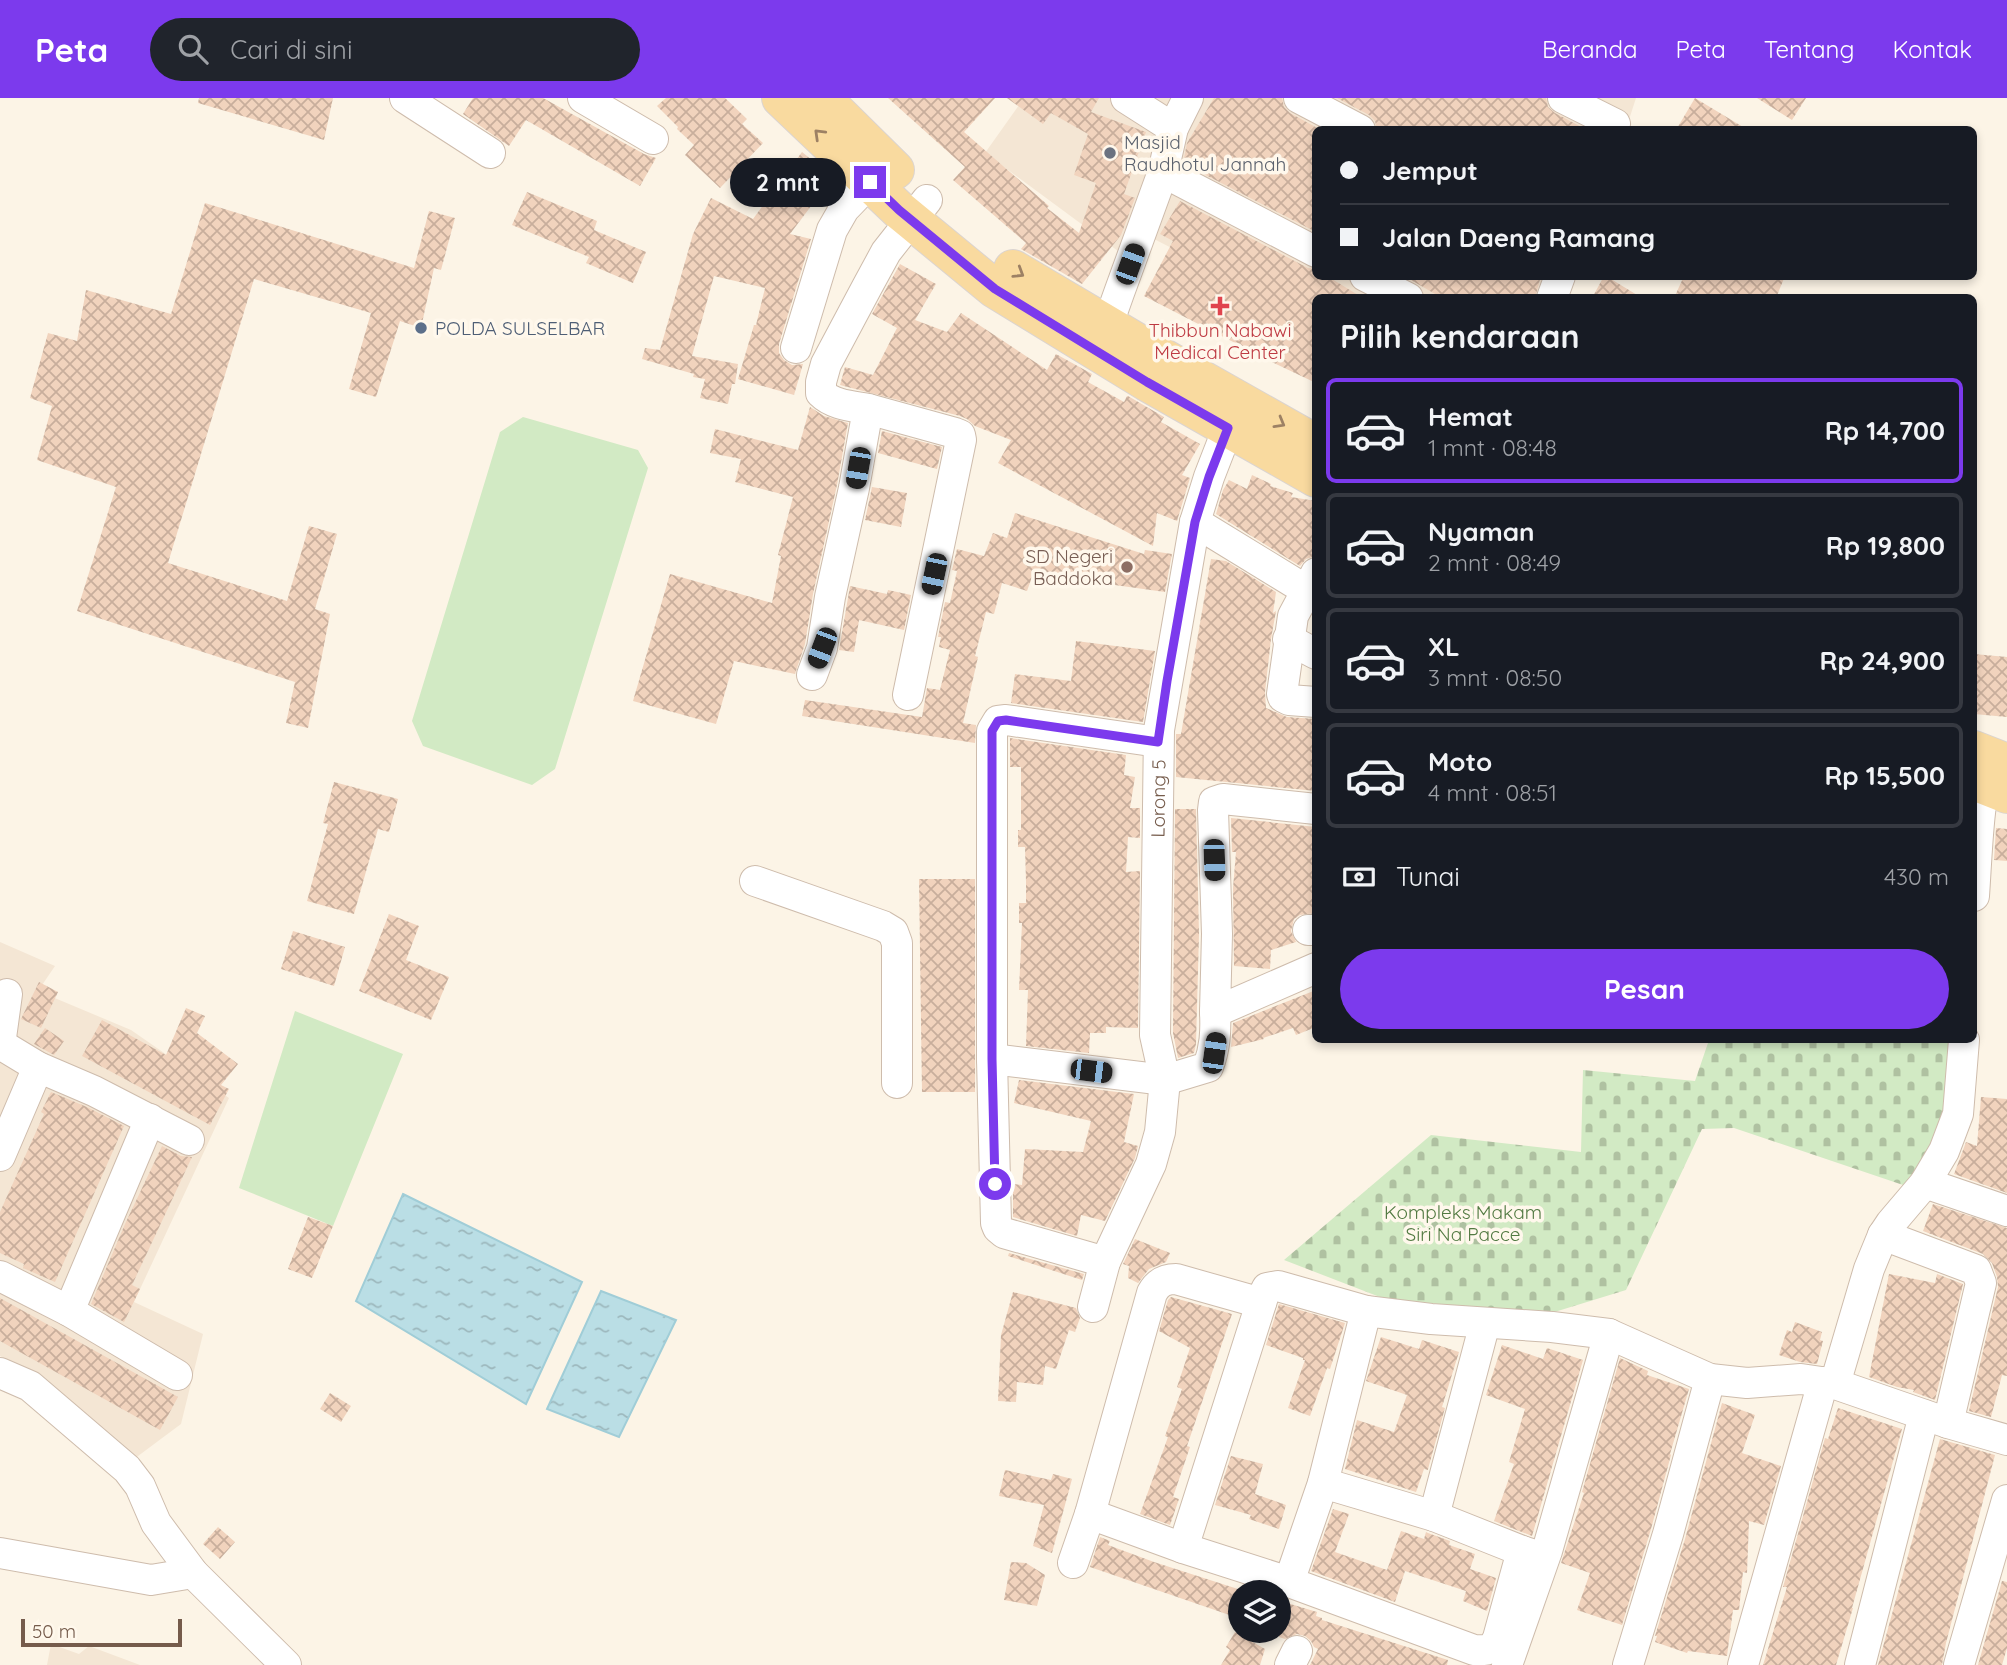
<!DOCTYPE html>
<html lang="id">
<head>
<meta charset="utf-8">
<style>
	:root { --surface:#171b24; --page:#20242c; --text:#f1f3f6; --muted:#9ea1a6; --line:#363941; --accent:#7c3aed }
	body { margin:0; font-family:Quicksand,sans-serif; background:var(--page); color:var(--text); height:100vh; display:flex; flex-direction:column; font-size:26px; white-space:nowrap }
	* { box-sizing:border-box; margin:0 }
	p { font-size:23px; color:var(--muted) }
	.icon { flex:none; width:38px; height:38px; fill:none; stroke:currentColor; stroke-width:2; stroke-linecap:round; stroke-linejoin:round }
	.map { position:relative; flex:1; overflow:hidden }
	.drawer { position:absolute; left:1312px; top:196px; width:665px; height:749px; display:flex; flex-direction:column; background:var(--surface); border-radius:10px; box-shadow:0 4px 10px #0003 }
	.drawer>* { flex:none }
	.banner { position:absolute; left:1312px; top:28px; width:665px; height:154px; border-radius:10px; box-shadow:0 4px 10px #0003; display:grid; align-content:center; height:154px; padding:0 28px; background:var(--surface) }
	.tools { position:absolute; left:1228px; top:1482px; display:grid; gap:14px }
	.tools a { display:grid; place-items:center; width:63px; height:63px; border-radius:50%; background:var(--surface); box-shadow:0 4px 10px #0003; font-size:35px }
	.scale { position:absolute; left:21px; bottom:18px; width:161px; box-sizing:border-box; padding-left:7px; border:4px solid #755b4b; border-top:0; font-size:19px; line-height:24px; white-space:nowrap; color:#755b4b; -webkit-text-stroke:5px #fff8ec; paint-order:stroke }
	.end { position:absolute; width:32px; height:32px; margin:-16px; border:9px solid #7c3aed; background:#fff; box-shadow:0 0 0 4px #fff }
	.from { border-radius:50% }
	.bubble { position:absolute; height:49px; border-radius:24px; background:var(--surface); box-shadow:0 4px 10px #0003; font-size:23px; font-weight:700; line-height:49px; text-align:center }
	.car { position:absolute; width:21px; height:42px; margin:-21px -10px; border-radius:9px; box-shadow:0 0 5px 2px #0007; background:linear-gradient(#222 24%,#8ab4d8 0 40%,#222 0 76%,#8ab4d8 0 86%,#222 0) }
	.banner b { display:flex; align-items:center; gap:24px; height:66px; font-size:26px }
	.banner b+b { border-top:2px solid var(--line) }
	.banner i { width:18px; height:18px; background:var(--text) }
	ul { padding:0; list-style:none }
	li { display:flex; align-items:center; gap:21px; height:105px; margin:0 14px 10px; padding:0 14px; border:4px solid var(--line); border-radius:10px }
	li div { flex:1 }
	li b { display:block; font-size:26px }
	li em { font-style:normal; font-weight:700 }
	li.on { border-color:var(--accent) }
	li>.icon { width:63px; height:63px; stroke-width:1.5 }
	h2 { padding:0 28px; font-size:32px; line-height:84px }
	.pay { display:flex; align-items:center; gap:18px; height:77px; padding:0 28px; font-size:26px }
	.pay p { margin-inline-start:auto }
	.primary-button { display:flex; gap:14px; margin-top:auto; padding:14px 28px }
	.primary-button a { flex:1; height:80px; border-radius:42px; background:var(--accent); color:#fff; font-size:28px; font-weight:700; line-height:80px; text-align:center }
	header { display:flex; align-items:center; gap:42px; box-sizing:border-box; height:98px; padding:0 35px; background:var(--accent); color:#fff }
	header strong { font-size:33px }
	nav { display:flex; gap:38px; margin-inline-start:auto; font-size:24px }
	.search { width:490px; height:63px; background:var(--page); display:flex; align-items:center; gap:18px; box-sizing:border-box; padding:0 24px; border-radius:38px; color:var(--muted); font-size:26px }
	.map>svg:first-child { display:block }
</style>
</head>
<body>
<header>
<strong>Peta</strong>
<div class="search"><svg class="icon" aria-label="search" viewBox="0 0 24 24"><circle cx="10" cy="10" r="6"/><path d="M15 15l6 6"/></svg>Cari di sini</div>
<nav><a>Beranda</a><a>Peta</a><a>Tentang</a><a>Kontak</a></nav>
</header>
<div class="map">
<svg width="2007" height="1567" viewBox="0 0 2007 1567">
	<defs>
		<pattern id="cemetery-stones" width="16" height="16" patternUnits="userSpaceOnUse" patternTransform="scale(1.75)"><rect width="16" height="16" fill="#d2eac4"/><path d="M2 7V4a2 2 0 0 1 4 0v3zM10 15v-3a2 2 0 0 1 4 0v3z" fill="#afc1a1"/></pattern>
		<pattern id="water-ripples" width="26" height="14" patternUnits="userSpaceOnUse" patternTransform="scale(1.75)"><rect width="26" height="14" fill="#badee5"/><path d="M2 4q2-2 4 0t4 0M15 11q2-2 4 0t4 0" fill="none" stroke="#9cb7bc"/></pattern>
		<pattern id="building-cross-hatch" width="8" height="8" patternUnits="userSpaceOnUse" patternTransform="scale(1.75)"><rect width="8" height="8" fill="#f1d3bd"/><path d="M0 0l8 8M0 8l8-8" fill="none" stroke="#c8ae9c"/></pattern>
	</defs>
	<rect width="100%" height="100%" fill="#fcf4e6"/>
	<!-- residential -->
	<path fill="#f4e6d4" d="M1024 0H1636L1626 31 1316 32V178L1569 179 1560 199 1316 200V224L1154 141 1118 153 985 55Z
		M0 844 55 868 38 893 131 932 229 1000 134 1204 203 1236 181 1326 130 1364 30 1275 0 1258Z
		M51 1546 79 1556 89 1548 140 1567H47Z"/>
	<!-- cemetery -->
	<path fill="url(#cemetery-stones)" d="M1709 942H1953L1947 1029 1906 1088 1734 1030 1702 1031 1626 1192 1548 1216 1385 1201 1284 1162 1431 1037 1581 1054 1583 972 1695 983Z"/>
	<!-- garden -->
	<path fill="#d2eac4" d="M523 319 638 352 648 370 555 671 532 687 423 648 412 623 500 334Z
		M295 913 403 956 333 1128 239 1090Z"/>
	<!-- water -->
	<path fill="url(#water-ripples)" stroke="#a0cdd7" stroke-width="2" d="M403 1096 582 1184 526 1306 356 1203Z
		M601 1193 676 1222 619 1339 547 1311Z"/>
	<!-- building -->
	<path fill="url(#building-cross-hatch)" d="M199 0H333L324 42 198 5Z
		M473 0H543L644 56 656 60 640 88 526 22 509 48 463 16Z
		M666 0H725L747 21 742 26 763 45 720 90 685 57 694 47 677 31 678 29 657 8Z
		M888 0H995L964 34 1049 108 1047 110 1079 135 1096 85 1074 77 1088 36 1051 15 1043 26 1007 0H1099L1091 14 1146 34 1124 96 1135 100 1121 137 1082 186 1021 151 1026 145 953 82 965 69Z
		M1214 0H1282L1284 9 1290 15 1321 32H1316V134L1198 73 1200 70 1184 60 1187 45Z
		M1337 0H1546L1548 9 1555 15 1587 32H1377L1375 23 1369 17Z
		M1695 0 1748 32H1676Z
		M1757 0H1806L1792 22Z
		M802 54 833 79 790 136 811 141 779 246V255L784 262 792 267 803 266 794 297 738 281 754 227H756L765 190 714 178 692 258 738 266 735 286H732L728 306 700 300 705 281 693 279 694 276 642 261 645 250 660 252 693 136 711 100 753 121Z
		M527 94 597 123 594 132 646 154 633 185 586 165 589 159 512 127Z
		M1180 103 1308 170 1316 171V178H1327L1363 200H1316V285L1276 266 1144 198 1173 143 1160 136Z
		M205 105 414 170 429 113 455 120 441 172 434 170 421 230 400 223 376 299 349 291 371 215 254 181 168 465 287 503 309 428 337 436 315 511 330 516 308 630 286 625 295 584 77 513 116 389 37 362 52 308 30 300 48 235 77 243 86 192 171 216Z
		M900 166 936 186 915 222 947 234 961 215 1047 272 1056 256 1092 276 1088 284 1124 304 1127 298H1128L1164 319 1161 324 1200 346 1182 377 1190 380 1177 423 1157 415 1153 448 998 365 1011 342 975 328 967 321 960 318 840 287 845 269 873 277 897 230 872 216Z
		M1404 178H1541L1535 200H1442Z
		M1604 178H1606L1642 200H1592Z
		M1684 178H1785L1776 200H1674Z
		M810 309 824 318 848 325 837 387 813 496 805 546 795 576 734 563 716 626 633 603 670 476 772 505 781 458 778 457 793 399 735 384 741 361 710 355 715 331 798 352Z
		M882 333 942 349 937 371 878 355Z
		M1252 377 1271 386 1270 388 1293 395 1291 399 1316 403V458L1306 461 1300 468 1216 416 1223 392 1229 382 1247 391Z
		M872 389 907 395 901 429 865 422Z
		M1015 415 1144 456 1145 452 1172 456 1165 494 1057 479 1054 487 1032 479 1027 493 1002 485 994 516 986 514 975 558 978 559 963 625 976 627 975 645 802 618 805 602 922 619 927 590 940 592 950 552 939 549 941 539H938L945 504 950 505 957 473 952 472 957 451 984 458 993 435 1007 440Z
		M1211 461 1226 463 1276 494 1273 515 1276 513 1271 541 1265 594 1266 610 1287 619 1316 621V693L1176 679V636H1181Z
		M850 488 887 496 888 492 911 497 904 532 859 522 854 554 839 552Z
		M1076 543 1155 553 1143 624 1011 605 1015 576 1071 583Z
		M1974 556 2007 559V619L1974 616Z
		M1010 640 1126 657 1124 677 1135 679 1130 710H1140V740L1128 739 1126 774 1140 773 1138 930 1106 929V935H1090L1089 955 1026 948 1028 892H1019L1022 825H1019V805H1026V784L1025 749H1018V732H1021V669H1010Z
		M334 684 398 701 389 734 378 731 354 816 307 803 328 726 323 725Z
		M1175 711H1196L1199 836 1196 946 1194 955 1178 960 1173 935Z
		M1231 720 1316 729V815L1300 817 1294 821 1291 833 1296 844 1271 852 1270 871 1234 868 1233 790 1236 754H1232Z
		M1996 730 2007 731V763L1994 762Z
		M919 781H975V994H922Z
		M389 816 419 828 406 862 449 879 431 922 359 893Z
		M293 833 345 849 334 888 281 871Z
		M39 884 58 894 41 930 21 921Z
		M1316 892V929L1296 937 1293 930 1263 940 1264 941 1231 949 1233 925Z
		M186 910 205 918 197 935 238 966 221 987 229 991 210 1027 82 958 102 922 166 957Z
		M45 930 64 943 54 957 34 946Z
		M1019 982 1134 996 1124 1044 1138 1048 1135 1060 1105 1123 1081 1117 1077 1138 1013 1119V1086L1022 1087 1025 1051 1083 1054 1091 1023 1014 1005Z
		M51 994 87 1009 124 1028 55 1184 23 1170 24 1166 0 1155V1114L44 1016 41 1014Z
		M1981 999 2007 1001V1095L1954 1076 1966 1044 1977 1048Z
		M162 1048 181 1058 192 1059 132 1187 140 1191 124 1224 91 1206 125 1126Z
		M1933 1106 2007 1130V1278L2002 1277 1991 1319 1969 1313 1998 1189 1997 1179 1992 1165 1983 1156 1923 1133Z
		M308 1119 333 1128 312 1180 288 1171Z
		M1135 1141 1170 1155 1166 1164 1149 1171 1138 1185 1128 1180 1129 1168 1123 1166Z
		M1009 1155 1084 1176 1082 1182 1008 1158Z
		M1889 1176 1935 1185 1937 1176 1963 1186 1935 1302 1913 1294 1914 1292 1897 1289 1869 1279Z
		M1013 1194 1076 1210 1080 1220 1075 1234 1069 1232 1056 1271 1045 1268 1043 1287 1017 1284 1016 1304 998 1303 1001 1237Z
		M1171 1199 1232 1216 1187 1348 1190 1349 1173 1399 1179 1401 1170 1427 1140 1416 1168 1339 1165 1338 1182 1291 1177 1289 1190 1250 1159 1233 1168 1202Z
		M0 1200 178 1299 160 1332 0 1243Z
		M1279 1206 1345 1225 1330 1271 1327 1270 1310 1318 1288 1310 1305 1262H1303V1260L1266 1247Z
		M1795 1224 1822 1234 1820 1242 1823 1243 1817 1266 1800 1264 1779 1257 1787 1232 1792 1234Z
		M1381 1239 1419 1251 1422 1242 1459 1254 1442 1309 1445 1310 1428 1371V1372L1424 1371 1416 1394 1345 1371 1357 1322 1394 1334 1407 1297 1366 1283Z
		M1502 1247 1543 1261 1547 1250 1583 1262 1532 1438 1494 1423 1514 1366 1509 1364 1525 1311 1486 1297Z
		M1620 1260 1648 1273 1647 1277 1689 1291 1670 1356 1671 1357 1651 1431 1622 1527 1577 1512 1590 1475 1561 1465 1584 1395 1582 1394Z
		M330 1295 351 1308 341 1324 320 1311Z
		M1722 1305 1755 1317 1742 1355 1781 1368 1764 1427 1749 1423 1747 1475 1743 1474 1739 1512H1733L1727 1558 1688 1553 1687 1555 1655 1544 1657 1538H1655L1685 1441Z
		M1838 1310 1902 1331 1852 1510H1853L1836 1567H1763L1787 1489H1783L1825 1340 1828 1341Z
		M1940 1341 1995 1357 1946 1545 1942 1567H1878Z
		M1231 1358 1263 1366 1255 1396 1286 1407 1279 1431 1249 1421 1251 1417 1215 1407Z
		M1005 1372 1051 1382 1053 1376 1072 1381 1052 1455 1033 1448 1044 1407 999 1398Z
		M1333 1411 1349 1416 1335 1454 1387 1472 1401 1433 1424 1441 1426 1434 1428 1435 1450 1443 1449 1447 1475 1456 1470 1471 1496 1480 1487 1513 1463 1503 1466 1493 1405 1473 1395 1504 1311 1473Z
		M218 1429 235 1444 220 1461 203 1446Z
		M1100 1439 1110 1443 1108 1447 1154 1464 1241 1492V1521L1090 1469Z
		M1011 1464 1026 1465 1045 1477 1037 1508 1004 1502Z
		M2002 1483 2007 1484V1550L2002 1567H1978Z
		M1287 1505 1317 1514 1316 1518 1322 1520V1522L1448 1562 1447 1567H1310L1318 1551 1314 1549 1311 1543 1305 1538 1297 1536 1285 1541 1279 1539V1527Z
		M1235 1534 1265 1551 1260 1567H1221L1230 1552 1226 1549Z"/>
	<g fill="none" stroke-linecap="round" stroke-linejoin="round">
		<defs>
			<g id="minor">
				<path d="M405 0 490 55"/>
				<path d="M583 0 653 41"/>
				<path d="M1126 0 1173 30"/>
				<path d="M1299 0 1360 32"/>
				<path d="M1563 0 1615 26"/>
				<path d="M1163 74 1316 154"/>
				<path d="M1365 178 1408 200"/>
				<path d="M1552 200 1560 178"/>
				<path d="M1097 244 1108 226 1119 195 1163 74 1173 30 1188 0"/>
				<path d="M796 250 832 132 844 111 870 84"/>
				<path d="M868 311 955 335 960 337 961 342 908 597"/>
				<path d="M1195 424 1306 492"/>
				<path d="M1316 475 1293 518 1282 596 1283 599 1289 602 1316 604"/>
				<path d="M1288 541 1316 556"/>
				<path d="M812 577 822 550 830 499 854 390 868 311C852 308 833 307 821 295V284L826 266 867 189 886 154 927 102"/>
				<path d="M1316 711 1223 701 1214 704 1213 712 1217 836 1215 914 1316 870"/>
				<path d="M755 783 883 828 893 834 897 845V985"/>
				<path d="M1974 798C1977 754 1978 709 1988 665"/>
				<path d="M1308 832H1316"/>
				<path d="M0 946 38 969 94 993 189 1042"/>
				<path d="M0 947 7 896"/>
				<path d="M992 961 1165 982 1208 969C1215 950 1216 934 1215 914"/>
				<path d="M0 1058 38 969"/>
				<path d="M1925 1085 2007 1113"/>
				<path d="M1883 1137 1976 1172 1981 1185 1948 1325"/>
				<path d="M1105 1164 1004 1135 998 1130 996 1125 992 961V633L998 623 1006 622 1158 644"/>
				<path d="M0 1178 69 1213 177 1277"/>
				<path id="s1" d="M1093 1209 1105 1164 1151 1066 1160 1034 1165 982 1155 937 1159 632 1195 424 1209 379 1228 330 1236 313"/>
				<path d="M69 1213 150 1021"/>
				<path d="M1485 1225 1434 1418 1522 1453 1541 1459"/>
				<path d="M0 1275 30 1288 127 1371 140 1388 156 1425 193 1475 286 1567"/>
				<path d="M1835 1286 1869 1171 1883 1137 1891 1125 1925 1085 1944 1053 1958 1016 1964 942"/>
				<path d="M1323 1385 1434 1418"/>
				<path d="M1090 1416 1152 1195C1158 1184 1165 1181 1176 1181L1261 1205"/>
				<path d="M1183 1450 1264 1196 1267 1190 1278 1188 1366 1213"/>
				<path d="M1522 1453 1498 1540C1493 1552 1486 1553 1474 1552L1289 1484 1323 1385 1366 1213 1431 1221 1552 1229 1609 1236 1710 1281 1747 1285 1801 1281 1835 1286 1948 1325 2007 1342"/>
				<path d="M0 1455 151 1482 193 1475"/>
				<path d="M1073 1465 1090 1416 1183 1450 1289 1484"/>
				<path d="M1290 1567 1297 1553"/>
				<path d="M1507 1567 1547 1453 1609 1236"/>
				<path d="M1628 1567 1668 1436 1710 1281"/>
				<path d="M1743 1567 1823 1284"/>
				<path d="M1860 1567 1924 1317"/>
				<path d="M1959 1567 2007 1402"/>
			</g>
			<path id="major" d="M781 0 899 112 995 191 1147 284 1316 380
				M822 0 895 72
				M1013 171 1160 258 1316 346
				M1974 652 2007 665
				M1974 683 2007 696"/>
		</defs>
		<!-- minor casing -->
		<use href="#minor" stroke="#cebcac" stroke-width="32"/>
		<!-- major casing -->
		<use href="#major" stroke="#dbd4d0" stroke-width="40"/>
		<!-- minor -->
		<use href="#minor" stroke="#fff" stroke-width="30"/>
		<!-- major -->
		<use href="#major" stroke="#f9da9f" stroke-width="38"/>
	</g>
	<!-- one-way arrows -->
	<defs><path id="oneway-chevron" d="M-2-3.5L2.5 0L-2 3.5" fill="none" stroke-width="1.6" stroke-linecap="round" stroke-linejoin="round" transform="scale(1.75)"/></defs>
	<g stroke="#9d8164">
		<use href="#oneway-chevron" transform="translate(819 36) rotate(-136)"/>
		<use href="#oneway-chevron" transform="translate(1019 175) rotate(32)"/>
		<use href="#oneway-chevron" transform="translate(1280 325) rotate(30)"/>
	</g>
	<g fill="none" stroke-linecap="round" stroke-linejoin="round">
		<!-- route -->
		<path stroke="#7c3aed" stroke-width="9" d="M870 84 899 112 995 191 1147 284 1228 330 1209 379 1195 424 1167 583 1158 644 1006 622 998 623 992 633V961L995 1086"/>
	</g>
	<!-- markers -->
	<circle fill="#6b7280" stroke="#fff8ec" stroke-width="2.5" cx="1110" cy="55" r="7"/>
	<path fill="#e0444e" stroke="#fff8ec" stroke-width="2.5" d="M1216.5 197.5h7v7h7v7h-7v7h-7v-7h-7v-7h7z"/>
	<circle fill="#5c6f8a" stroke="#fff8ec" stroke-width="2.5" cx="421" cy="230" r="7"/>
	<circle fill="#8d6e63" stroke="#fff8ec" stroke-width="2.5" cx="1127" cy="469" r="7"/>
	<g text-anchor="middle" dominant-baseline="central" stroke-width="7" stroke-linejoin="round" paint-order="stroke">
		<!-- worship labels -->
		<g font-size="19" fill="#5b616d" stroke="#fff8ec" text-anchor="start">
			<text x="1124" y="44">Masjid<tspan x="1124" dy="22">Raudhotul Jannah</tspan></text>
		</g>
		<!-- service labels -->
		<g font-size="19" fill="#4e5e75" stroke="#fff8ec" text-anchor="start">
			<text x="435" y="230">POLDA SULSELBAR</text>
		</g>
		<!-- health labels -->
		<g font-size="19" fill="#be3a42" stroke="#fff8ec">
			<text x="1220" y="232">Thibbun Nabawi<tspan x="1220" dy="22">Medical Center</tspan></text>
		</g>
		<!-- education labels -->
		<g font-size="19" fill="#785e54" stroke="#fff8ec" text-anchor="end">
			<text x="1113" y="458">SD Negeri<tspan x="1113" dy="22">Baddoka</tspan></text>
		</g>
		<!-- street labels -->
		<g font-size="19" fill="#755b4b" stroke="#fff8ec">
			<text stroke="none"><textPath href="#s1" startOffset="523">Lorong 5</textPath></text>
		</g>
		<!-- park labels -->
		<g font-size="19" fill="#527a42" stroke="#fff8ec">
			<text x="1463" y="1114">Kompleks Makam<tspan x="1463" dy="22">Siri Na Pacce</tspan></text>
		</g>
	</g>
</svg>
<div class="tools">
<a><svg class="icon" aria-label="layers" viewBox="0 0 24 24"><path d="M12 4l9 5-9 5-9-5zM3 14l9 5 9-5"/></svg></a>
</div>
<div class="scale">50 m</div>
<i class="end from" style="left:995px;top:1086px"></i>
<i class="end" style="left:870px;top:84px"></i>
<div class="bubble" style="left:730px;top:60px;width:116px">2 mnt</div>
<i class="car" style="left:1130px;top:166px;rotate:20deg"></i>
<i class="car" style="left:858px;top:370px;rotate:190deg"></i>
<i class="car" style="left:934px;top:476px;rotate:192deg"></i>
<i class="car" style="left:822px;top:550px;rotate:201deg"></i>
<i class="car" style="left:1214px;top:762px;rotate:178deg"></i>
<i class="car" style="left:1214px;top:955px;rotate:8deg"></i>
<i class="car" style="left:1091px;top:973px;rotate:97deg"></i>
<div class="banner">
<b><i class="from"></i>Jemput</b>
<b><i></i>Jalan Daeng Ramang</b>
</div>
<section class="drawer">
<h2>Pilih kendaraan</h2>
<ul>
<li class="on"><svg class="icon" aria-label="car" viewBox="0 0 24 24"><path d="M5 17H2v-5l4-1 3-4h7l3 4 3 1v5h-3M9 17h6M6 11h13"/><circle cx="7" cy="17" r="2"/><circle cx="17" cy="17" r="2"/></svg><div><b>Hemat</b><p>1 mnt · 08:48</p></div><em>Rp 14,700</em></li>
<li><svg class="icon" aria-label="car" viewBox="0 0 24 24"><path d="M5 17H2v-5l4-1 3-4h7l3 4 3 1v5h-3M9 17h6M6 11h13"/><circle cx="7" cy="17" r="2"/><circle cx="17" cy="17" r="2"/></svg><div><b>Nyaman</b><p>2 mnt · 08:49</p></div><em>Rp 19,800</em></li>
<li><svg class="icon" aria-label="car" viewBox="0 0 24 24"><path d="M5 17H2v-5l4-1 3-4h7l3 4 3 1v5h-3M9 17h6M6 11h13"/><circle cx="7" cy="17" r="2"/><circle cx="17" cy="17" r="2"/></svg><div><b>XL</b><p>3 mnt · 08:50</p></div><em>Rp 24,900</em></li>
<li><svg class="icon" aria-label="car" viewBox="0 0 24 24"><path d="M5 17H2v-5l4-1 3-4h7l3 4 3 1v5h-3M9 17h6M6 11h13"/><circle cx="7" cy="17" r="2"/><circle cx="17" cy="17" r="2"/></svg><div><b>Moto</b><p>4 mnt · 08:51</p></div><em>Rp 15,500</em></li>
</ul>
<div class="pay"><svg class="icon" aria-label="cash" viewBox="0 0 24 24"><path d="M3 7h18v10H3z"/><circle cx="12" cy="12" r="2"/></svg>Tunai<p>430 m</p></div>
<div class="primary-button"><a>Pesan</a></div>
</section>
</div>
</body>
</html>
